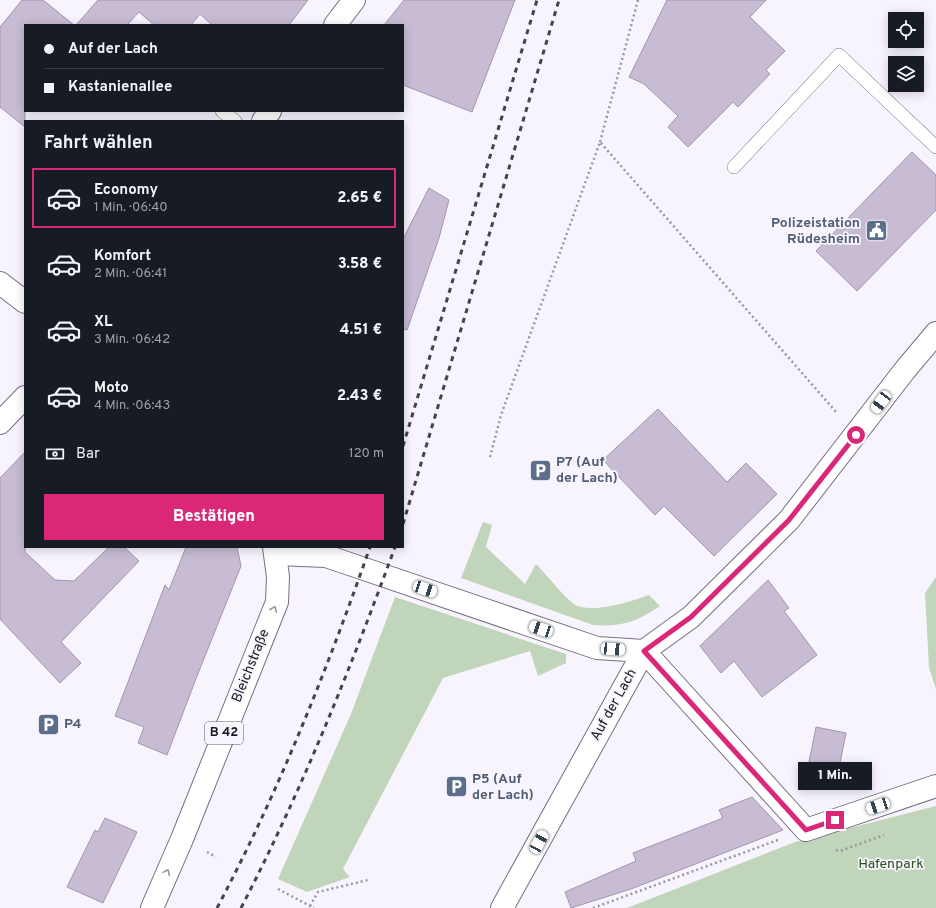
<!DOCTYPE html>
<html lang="de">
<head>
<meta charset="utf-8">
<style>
	:root { --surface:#171b24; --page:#20242c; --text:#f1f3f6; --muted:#9ea1a6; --line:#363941; --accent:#db2777 }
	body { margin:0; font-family:Overpass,sans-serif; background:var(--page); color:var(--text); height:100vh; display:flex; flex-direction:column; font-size:15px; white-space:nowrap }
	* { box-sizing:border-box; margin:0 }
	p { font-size:13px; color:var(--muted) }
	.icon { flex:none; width:22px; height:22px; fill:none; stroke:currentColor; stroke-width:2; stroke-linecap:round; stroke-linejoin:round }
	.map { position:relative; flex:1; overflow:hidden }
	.sheet { position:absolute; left:24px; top:120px; width:380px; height:428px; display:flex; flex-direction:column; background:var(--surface); border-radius:0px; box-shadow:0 2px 10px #0003 }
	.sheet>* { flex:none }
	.guide { position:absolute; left:24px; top:24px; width:380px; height:88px; border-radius:0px; box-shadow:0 2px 10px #0003; display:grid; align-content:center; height:88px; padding:0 20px; background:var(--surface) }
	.controls { position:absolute; left:888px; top:12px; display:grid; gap:8px }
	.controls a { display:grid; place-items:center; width:36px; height:36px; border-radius:0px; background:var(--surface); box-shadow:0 2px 10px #0003; font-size:20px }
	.end { position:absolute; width:18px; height:18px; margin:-9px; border:5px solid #db2777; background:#fff; box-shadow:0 0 0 2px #fff }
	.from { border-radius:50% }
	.bubble { position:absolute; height:28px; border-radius:0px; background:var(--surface); box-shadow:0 2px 10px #0003; font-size:13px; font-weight:800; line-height:28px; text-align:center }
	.car { position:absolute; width:12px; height:24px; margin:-12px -6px; border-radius:5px; box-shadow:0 0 3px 1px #0007; background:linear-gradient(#fff 24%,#345 0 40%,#fff 0 76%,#345 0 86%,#fff 0) }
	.guide b { display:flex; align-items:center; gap:14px; height:38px; font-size:15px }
	.guide b+b { border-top:1px solid var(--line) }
	.guide i { width:10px; height:10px; background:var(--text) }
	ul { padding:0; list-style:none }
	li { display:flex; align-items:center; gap:12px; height:60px; margin:0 8px 6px; padding:0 12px; border:2px solid transparent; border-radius:0px }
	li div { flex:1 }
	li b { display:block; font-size:15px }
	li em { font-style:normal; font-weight:800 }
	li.current { border-color:var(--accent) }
	li>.icon { width:36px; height:36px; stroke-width:1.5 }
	h2 { padding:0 20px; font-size:18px; line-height:48px }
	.pay { display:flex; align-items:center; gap:10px; height:44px; padding:0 20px; font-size:15px }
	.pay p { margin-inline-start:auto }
	.button { display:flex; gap:8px; margin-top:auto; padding:8px 20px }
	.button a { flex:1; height:46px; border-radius:0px; background:var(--accent); color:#fff; font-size:16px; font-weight:800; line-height:46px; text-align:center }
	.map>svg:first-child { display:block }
</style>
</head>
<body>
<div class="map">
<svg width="936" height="908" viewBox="0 0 936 908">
	<rect width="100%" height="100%" fill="#f8f4fe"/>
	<!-- green -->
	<path fill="#c1d5bb" d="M483 522 492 525 486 547 525 584 536 564C547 575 563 596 574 604 590 615 633 601 649 595L660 606C637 622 621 627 593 625L461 578Z
		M936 577V689L929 668 925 593Z
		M395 597 566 654V663L538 676 530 651 443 678 343 869 350 877 307 892 278 879 351 714Z
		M936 806V908H627L795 842Z"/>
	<!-- building -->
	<path fill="#c7bcd4" stroke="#a196ae" d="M22 0H43L74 25H25V127L0 107V27Z
		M98 0H308L289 25H212L200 14 191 25H154L139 12 127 25H76Z
		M404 0H515L472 112 403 85V25H384Z
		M667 0H766L750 17 785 51 766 70 770 74 738 107 733 102 688 147 668 127 678 116 644 84 629 77Z
		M912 152 936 175V210L857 291 816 251Z
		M429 188 449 200 439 238 407 330 403 329V239Z
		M658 409 727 482 746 463 777 494 714 556 664 506 655 515 603 460Z
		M25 452V552L55 580 74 581 109 547H124L139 561 61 642 81 663 60 683 0 619V478Z
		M186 547H237L241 566 197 676 167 755 138 743 144 727 115 716 165 585 169 590Z
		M768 580 789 608 784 611 817 655 762 697 734 661 721 673 700 646Z
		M816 727 846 733 839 768 809 762Z
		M752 797 783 830 631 889 571 908 565 892 636 861 633 853 723 818 719 810Z
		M105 818 137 832 103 903 67 887 95 830 98 832Z"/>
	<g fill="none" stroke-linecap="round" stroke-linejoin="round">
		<defs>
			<path id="lane" d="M222 111 235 121
				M734 167 839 55 936 147"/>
			<path id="street" d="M0 283 25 302
				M276 554 326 556 597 648 644 651 806 830 936 786
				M502 908 644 651 691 617 789 520 905 370 936 333"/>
			<path id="primary" d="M335 25 354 0
				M263 121 270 111
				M0 423 25 397
				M152 908 182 839 277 602 278 577 274 547"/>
		</defs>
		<!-- lane casing -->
		<use href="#lane" stroke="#786e84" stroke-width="14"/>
		<!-- street casing -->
		<use href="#street" stroke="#786e84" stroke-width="24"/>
		<!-- primary casing -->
		<use href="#primary" stroke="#786e84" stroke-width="24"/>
		<!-- path -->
		<path stroke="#9a96a0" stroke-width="2.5" stroke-dasharray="2 3" stroke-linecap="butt" d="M600 142 638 0
			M490 457 501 415 600 142 837 413
			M836 850 840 851 884 835
			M207 852 216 857
			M278 889 314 908
			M310 906 318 892 368 880
			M593 908 778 840"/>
		<!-- lane -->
		<use href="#lane" stroke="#fff" stroke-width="13"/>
		<!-- street -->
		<use href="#street" stroke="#fff" stroke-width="22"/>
		<!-- primary -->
		<use href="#primary" stroke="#fff" stroke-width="22"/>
		<!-- rail -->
		<path stroke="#47434c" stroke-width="3" stroke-dasharray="5 5" stroke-linecap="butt" d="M403 446 537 0
			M403 524 559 0
			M217 908C278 793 327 670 370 547
			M241 908C301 792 350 670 395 547"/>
	</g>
	<!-- one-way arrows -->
	<defs><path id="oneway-chevron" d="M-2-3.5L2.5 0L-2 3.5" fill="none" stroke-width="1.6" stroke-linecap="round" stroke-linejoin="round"/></defs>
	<g stroke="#99979b">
		<use href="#oneway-chevron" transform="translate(274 609) rotate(-68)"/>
		<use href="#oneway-chevron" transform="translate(167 872) rotate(-66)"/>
	</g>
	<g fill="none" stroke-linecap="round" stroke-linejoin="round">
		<!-- route -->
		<path stroke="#db2777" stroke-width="5" d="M835 820 806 830 644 651 691 617 789 520 856 435"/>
	</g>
	<!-- icons -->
	<defs>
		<symbol id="civic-square" viewBox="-11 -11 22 22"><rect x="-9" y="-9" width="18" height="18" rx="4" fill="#5c6f8a" stroke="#f8f4fe"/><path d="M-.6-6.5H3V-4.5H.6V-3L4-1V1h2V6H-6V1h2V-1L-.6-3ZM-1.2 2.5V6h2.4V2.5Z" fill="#fff"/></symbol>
		<symbol id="parking-square" viewBox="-11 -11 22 22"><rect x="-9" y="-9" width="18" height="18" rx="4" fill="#5c6f8a" stroke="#f8f4fe"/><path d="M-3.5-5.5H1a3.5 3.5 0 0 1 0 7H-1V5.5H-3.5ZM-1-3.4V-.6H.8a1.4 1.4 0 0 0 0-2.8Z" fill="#fff"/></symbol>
	</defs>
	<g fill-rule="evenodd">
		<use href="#civic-square" x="864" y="218" width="25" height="25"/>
		<use href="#parking-square" x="528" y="458" width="25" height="25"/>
		<use href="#parking-square" x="36" y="712" width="25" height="25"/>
		<use href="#parking-square" x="444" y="774" width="25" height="25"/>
	</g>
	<g text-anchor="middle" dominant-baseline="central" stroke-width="3.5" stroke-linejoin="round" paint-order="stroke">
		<!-- shield labels -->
		<rect fill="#f8f4fe" stroke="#5e5a63" stroke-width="1" x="205" y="722" width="38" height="22" rx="3"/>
		<g font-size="13" font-weight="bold" fill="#1c1821">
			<text x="224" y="733">B 42</text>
		</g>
		<!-- service labels -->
		<g font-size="14" font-weight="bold" fill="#4e5e75" stroke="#f8f4fe" text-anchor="start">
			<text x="860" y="223" text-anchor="end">Polizeistation<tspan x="860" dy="16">Rüdesheim</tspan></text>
			<text x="556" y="462">P7 (Auf<tspan x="556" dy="16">der Lach)</tspan></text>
			<text x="64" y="724">P4</text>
			<text x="472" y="779">P5 (Auf<tspan x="472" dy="16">der Lach)</tspan></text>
		</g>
		<!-- street labels -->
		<g font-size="14" fill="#1c1821" stroke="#f8f4fe">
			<text transform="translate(251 666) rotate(-68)">Bleichstraße</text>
			<text transform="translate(614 705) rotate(-61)">Auf der Lach</text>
		</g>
		<!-- park labels -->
		<g font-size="14" fill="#265018" stroke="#f8f4fe">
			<text x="891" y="864">Hafenpark</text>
		</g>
	</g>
</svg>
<div class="controls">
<a><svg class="icon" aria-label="locate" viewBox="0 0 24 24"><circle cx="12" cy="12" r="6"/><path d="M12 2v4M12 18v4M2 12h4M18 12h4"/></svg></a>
<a><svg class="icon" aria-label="layers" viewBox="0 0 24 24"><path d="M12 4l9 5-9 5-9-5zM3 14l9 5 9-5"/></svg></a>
</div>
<i class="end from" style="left:856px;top:435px"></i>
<i class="end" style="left:835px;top:820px"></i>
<div class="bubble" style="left:798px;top:762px;width:74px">1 Min.</div>
<i class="car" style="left:881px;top:402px;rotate:217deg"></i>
<i class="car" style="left:425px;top:589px;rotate:109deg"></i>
<i class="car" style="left:541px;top:629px;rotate:289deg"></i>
<i class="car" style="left:613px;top:649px;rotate:94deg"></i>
<i class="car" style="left:878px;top:806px;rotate:251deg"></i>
<i class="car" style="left:539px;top:842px;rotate:29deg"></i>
<div class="guide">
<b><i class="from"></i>Auf der Lach</b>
<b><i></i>Kastanienallee</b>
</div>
<section class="sheet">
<h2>Fahrt wählen</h2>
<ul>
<li class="current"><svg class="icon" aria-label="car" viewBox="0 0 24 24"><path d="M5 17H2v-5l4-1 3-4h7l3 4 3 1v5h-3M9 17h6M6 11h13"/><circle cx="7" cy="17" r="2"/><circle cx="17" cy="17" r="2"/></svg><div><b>Economy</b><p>1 Min. · 06:40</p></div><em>2.65 €</em></li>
<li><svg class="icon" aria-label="car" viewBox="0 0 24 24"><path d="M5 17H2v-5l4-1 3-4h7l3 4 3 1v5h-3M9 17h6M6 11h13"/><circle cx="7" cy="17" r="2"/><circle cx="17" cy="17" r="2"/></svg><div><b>Komfort</b><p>2 Min. · 06:41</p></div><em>3.58 €</em></li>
<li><svg class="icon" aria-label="car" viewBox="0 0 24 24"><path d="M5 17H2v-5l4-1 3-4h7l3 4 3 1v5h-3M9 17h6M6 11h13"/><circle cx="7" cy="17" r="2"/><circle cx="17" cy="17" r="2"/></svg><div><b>XL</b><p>3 Min. · 06:42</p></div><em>4.51 €</em></li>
<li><svg class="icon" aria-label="car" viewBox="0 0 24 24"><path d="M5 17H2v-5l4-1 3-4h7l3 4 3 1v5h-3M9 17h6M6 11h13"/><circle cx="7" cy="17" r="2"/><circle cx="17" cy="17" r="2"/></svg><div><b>Moto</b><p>4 Min. · 06:43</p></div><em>2.43 €</em></li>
</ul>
<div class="pay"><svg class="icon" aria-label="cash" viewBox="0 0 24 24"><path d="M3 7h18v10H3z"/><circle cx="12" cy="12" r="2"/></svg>Bar<p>120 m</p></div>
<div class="button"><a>Bestätigen</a></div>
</section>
</div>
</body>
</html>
